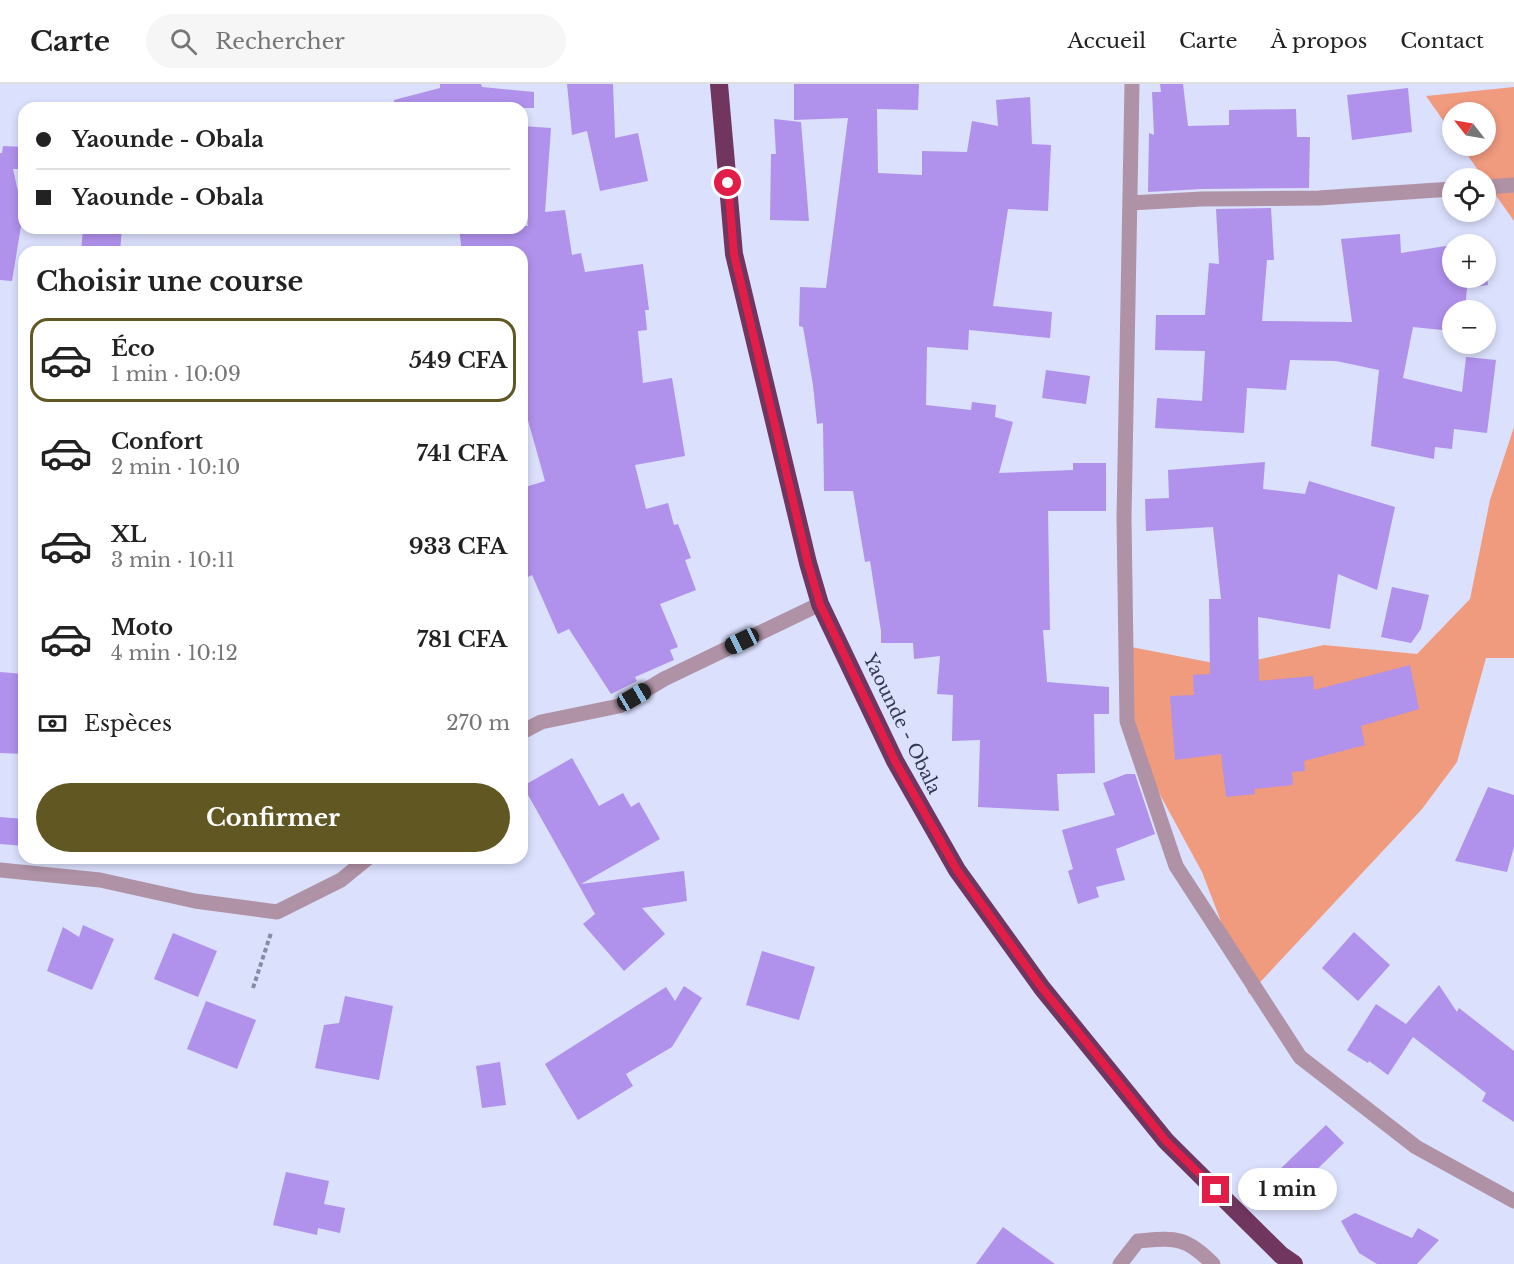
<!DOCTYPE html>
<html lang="fr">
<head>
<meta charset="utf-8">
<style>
	:root { --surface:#fff; --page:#f6f6f6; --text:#222; --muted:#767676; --line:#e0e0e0; --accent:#615723 }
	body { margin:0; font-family:"Libre Baskerville",serif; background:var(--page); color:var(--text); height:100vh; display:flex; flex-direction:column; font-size:22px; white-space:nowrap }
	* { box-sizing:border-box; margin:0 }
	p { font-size:20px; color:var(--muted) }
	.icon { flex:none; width:33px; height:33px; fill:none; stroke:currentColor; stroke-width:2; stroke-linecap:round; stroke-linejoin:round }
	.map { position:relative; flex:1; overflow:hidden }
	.side { position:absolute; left:18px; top:162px; width:510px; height:618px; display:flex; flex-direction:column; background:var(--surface); border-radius:18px; box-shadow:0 3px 9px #0003 }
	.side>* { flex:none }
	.guide { position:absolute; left:18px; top:18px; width:510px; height:132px; border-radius:18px; box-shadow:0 3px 9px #0003; display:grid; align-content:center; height:132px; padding:0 18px; background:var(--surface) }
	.needle { width:39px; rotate:301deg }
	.buttons { position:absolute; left:1442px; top:18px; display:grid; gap:12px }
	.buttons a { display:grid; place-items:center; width:54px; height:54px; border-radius:50%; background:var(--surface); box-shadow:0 3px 9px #0003; font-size:30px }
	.end { position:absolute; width:27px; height:27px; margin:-14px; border:8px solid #e11d48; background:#fff; box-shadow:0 0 0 3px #fff }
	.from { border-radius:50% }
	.bubble { position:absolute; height:42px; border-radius:21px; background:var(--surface); box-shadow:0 3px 9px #0003; font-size:20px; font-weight:800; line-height:42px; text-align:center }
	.car { position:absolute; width:18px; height:36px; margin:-18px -9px; border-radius:8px; box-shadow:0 0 4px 2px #0007; background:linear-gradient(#222 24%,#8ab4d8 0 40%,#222 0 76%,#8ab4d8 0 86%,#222 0) }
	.guide b { display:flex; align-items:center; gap:21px; height:57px; font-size:22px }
	.guide b+b { border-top:2px solid var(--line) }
	.guide i { width:15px; height:15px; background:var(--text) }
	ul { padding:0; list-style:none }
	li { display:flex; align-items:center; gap:18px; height:84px; margin:0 12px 9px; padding:0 6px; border:3px solid transparent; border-radius:18px }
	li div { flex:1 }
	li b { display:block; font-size:22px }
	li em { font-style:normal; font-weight:800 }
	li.selected { border-color:var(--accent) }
	li>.icon { width:54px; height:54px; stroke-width:1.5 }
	h2 { padding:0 18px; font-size:27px; line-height:72px }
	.pay { display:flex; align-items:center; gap:15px; height:66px; padding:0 18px; font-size:22px }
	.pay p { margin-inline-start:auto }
	.cta { display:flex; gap:12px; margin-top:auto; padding:12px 18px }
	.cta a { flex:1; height:69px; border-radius:36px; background:var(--accent); color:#fff; font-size:24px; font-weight:800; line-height:69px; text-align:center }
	header { display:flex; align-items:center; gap:36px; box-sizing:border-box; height:84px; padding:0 30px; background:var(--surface); border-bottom:2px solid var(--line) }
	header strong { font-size:28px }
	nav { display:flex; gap:33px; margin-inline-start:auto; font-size:21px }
	.search { width:420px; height:54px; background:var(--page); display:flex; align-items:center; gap:15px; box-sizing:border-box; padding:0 21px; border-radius:33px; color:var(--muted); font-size:22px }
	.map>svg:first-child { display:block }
</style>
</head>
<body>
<header>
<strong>Carte</strong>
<div class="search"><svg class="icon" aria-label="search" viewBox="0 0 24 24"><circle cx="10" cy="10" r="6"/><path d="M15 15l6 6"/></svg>Rechercher</div>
<nav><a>Accueil</a><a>Carte</a><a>À propos</a><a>Contact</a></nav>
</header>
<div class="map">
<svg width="1514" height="1180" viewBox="0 0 1514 1180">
	<rect width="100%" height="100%" fill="#dbe0fd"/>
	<!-- green -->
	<path fill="#f09a7e" d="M1514 3V137L1461 62H1485V28H1452V49L1426 12Z
		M1514 343V574H1486L1457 678 1422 725 1249 910 1202 788 1133 661 1126 562 1229 582 1324 561 1417 570 1470 515 1490 416Z"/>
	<!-- building -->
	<path fill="#b091ec" d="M440 0H481L482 3 534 8V24H395L394 16 440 4Z
		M567 0H613L615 54 638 49 648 97 600 107 587 47 572 51Z
		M794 0H919L918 26 877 25 878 89 922 91V67L967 68 972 37 998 42 996 16 1030 13 1032 60 1051 61 1048 127 1008 125 993 222 1052 228 1050 254 969 246 968 266 927 263 926 321 971 326 972 318 996 321 995 333 1013 338 999 389 1073 386V379H1106V427H1048L1050 546H1043L1047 598 1109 603V630H1094L1095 689 1057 690 1059 727 978 723 980 656 952 657 953 611 937 610 940 572 914 575 913 559H881V547L870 477 865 478 853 407H824L823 339 817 340 813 301 803 243 799 242 800 203 826 204 848 34 794 36Z
		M1160 0H1183L1188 42 1229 41V26L1296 25 1297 53H1310L1309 104 1202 105 1148 108 1149 49 1154 51 1152 8H1161Z
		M1408 4 1412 48 1352 56 1347 11Z
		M774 35 801 38 809 137 770 136 771 70H776Z
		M522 42 551 44 545 128 565 126 572 171 581 169 585 188 643 180 649 226H645L647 246 638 247 643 299 672 294 685 372 635 381 646 425 668 419 674 441 678 440 691 474 685 476 696 506 660 520 678 563 670 566 674 576 635 593 637 597 611 610 569 545 558 550 532 491 522 496V404L545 397 522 315V168H462L459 144H522V142H528L522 93Z
		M3 62 24 63V85H13L23 130 12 197 0 196V69H2Z
		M1271 124 1274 176H1267L1262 237 1352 238 1341 155 1400 150 1401 169 1452 161V194H1485V176L1488 201 1467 204 1465 226H1452V247L1413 243 1403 294 1462 308 1466 273 1496 276 1487 349 1454 345 1452 365 1435 363 1434 375 1371 362 1379 286 1336 277 1290 276 1286 306 1247 304 1244 349 1155 344 1157 314 1202 317 1205 267 1155 266 1156 231H1205L1209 179 1219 180 1216 125Z
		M83 144H122L120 168H81Z
		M1046 286 1090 292 1086 320 1042 314Z
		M1265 378 1263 405 1305 410 1309 397 1395 423 1377 506 1338 490 1330 545 1258 533 1259 597 1313 592 1314 606 1410 581 1419 625 1361 642 1365 661 1304 677 1305 687 1292 688 1293 701 1254 705 1255 710 1226 713 1221 670 1175 676 1170 612 1194 611 1193 591 1210 590 1209 515H1221L1213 443 1146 447 1145 415 1169 414 1168 386Z
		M1392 503 1429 511 1421 545 1411 559 1381 553Z
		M0 588 24 590V670L0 669Z
		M572 674 599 722 623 709 631 723 639 718 660 755 581 800 684 787 687 817 642 824 665 850 624 887 583 840 595 830 523 702Z
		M1126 690H1135L1155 750 1116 765 1125 796 1096 803 1099 813 1078 820 1068 787 1073 785 1062 746 1115 731 1103 699Z
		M1488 703 1514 711V763L1507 788 1455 777Z
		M0 733 24 735V762L0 760Z
		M83 841 114 855 92 906 47 887 63 843 79 853Z
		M1354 848 1390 881 1358 917 1322 884Z
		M173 849 217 867 198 913 154 895Z
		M762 867 815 883 799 936 746 921Z
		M1439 901 1457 928 1459 924 1514 967V1038L1482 1017 1486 1009 1413 953 1388 991 1369 977 1368 979 1347 966 1376 920 1406 940Z
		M684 902 702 914 672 963 626 990 633 1002 578 1036 545 980 666 903 675 917Z
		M345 912 393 922 379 996 315 984 324 941 339 939Z
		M206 917 256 936 237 985 187 965Z
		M500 978 506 1021 482 1024 476 982Z
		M1326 1041 1344 1059 1294 1108 1276 1089Z
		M286 1088 329 1097 324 1120 345 1124 340 1149 318 1144 317 1151 273 1141Z
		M1355 1129 1412 1154 1418 1144 1439 1156 1417 1180H1377L1359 1169 1341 1137Z
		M1003 1143 1014 1151 1055 1180H976Z"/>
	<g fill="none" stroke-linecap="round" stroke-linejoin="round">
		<!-- path -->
		<path stroke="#868aa7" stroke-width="4" stroke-dasharray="4.5 3" stroke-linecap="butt" d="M253 904 271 849"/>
		<!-- minor -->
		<path stroke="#af92a5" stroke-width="15" d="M1132 0 1124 434 1127 637 1176 782 1300 973 1416 1063 1514 1117
			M1485 103 1514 101
			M1130 119 1202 115 1319 114 1452 105
			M522 648 541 638 619 622 664 595 820 520
			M0 786 100 796 195 817 277 828 341 796 368 774
			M1120 1180 1138 1157C1176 1154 1185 1152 1213 1180"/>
		<!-- highway -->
		<path stroke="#703660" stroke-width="18" d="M719 0 734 170 808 479 820 520 895 677 957 786 1042 904 1166 1057 1281 1171 1294 1180"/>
	</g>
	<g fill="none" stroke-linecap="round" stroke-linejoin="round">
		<!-- route -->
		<path stroke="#e11d48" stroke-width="8" d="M728 99 734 170 808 479 820 520 895 677 957 786 1042 904 1070 938 1166 1057 1216 1106"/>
	</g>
	<g text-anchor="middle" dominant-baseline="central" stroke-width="4.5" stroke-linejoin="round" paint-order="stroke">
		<!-- street labels -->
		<g font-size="18" fill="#343753" stroke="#dbe0fd">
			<text transform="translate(902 640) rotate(64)">Yaounde - Obala</text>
		</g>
	</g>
</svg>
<div class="buttons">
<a><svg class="needle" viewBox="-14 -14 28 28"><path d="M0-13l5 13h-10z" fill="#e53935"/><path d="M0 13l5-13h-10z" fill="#767676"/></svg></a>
<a><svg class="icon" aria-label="locate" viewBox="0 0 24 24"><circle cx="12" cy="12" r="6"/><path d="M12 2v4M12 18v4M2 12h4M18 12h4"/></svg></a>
<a>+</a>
<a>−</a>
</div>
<i class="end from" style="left:728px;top:99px"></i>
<i class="end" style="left:1216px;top:1106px"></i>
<div class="bubble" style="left:1238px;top:1084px;width:99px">1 min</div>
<i class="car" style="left:742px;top:557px;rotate:244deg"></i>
<i class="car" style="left:634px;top:613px;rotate:60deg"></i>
<div class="guide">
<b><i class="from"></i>Yaounde - Obala</b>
<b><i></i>Yaounde - Obala</b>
</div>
<section class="side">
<h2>Choisir une course</h2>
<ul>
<li class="selected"><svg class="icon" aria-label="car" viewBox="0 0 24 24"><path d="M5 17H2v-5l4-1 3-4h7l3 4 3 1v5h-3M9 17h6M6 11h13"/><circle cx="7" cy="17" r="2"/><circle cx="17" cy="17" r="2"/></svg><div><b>Éco</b><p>1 min · 10:09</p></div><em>549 CFA</em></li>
<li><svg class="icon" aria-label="car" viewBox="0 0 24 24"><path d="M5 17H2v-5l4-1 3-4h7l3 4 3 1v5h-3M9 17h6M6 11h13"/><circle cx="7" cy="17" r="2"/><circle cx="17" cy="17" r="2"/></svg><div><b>Confort</b><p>2 min · 10:10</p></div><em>741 CFA</em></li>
<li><svg class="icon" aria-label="car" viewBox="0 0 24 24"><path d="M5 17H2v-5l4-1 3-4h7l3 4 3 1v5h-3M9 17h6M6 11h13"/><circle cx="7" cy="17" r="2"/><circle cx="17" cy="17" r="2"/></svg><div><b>XL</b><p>3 min · 10:11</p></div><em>933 CFA</em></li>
<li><svg class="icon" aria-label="car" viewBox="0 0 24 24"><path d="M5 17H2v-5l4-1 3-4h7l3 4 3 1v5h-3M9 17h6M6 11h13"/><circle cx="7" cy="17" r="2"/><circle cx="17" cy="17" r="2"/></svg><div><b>Moto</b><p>4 min · 10:12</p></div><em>781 CFA</em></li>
</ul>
<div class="pay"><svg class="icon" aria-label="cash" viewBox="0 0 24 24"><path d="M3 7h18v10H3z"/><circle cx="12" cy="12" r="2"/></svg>Espèces<p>270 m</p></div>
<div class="cta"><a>Confirmer</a></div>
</section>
</div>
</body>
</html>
